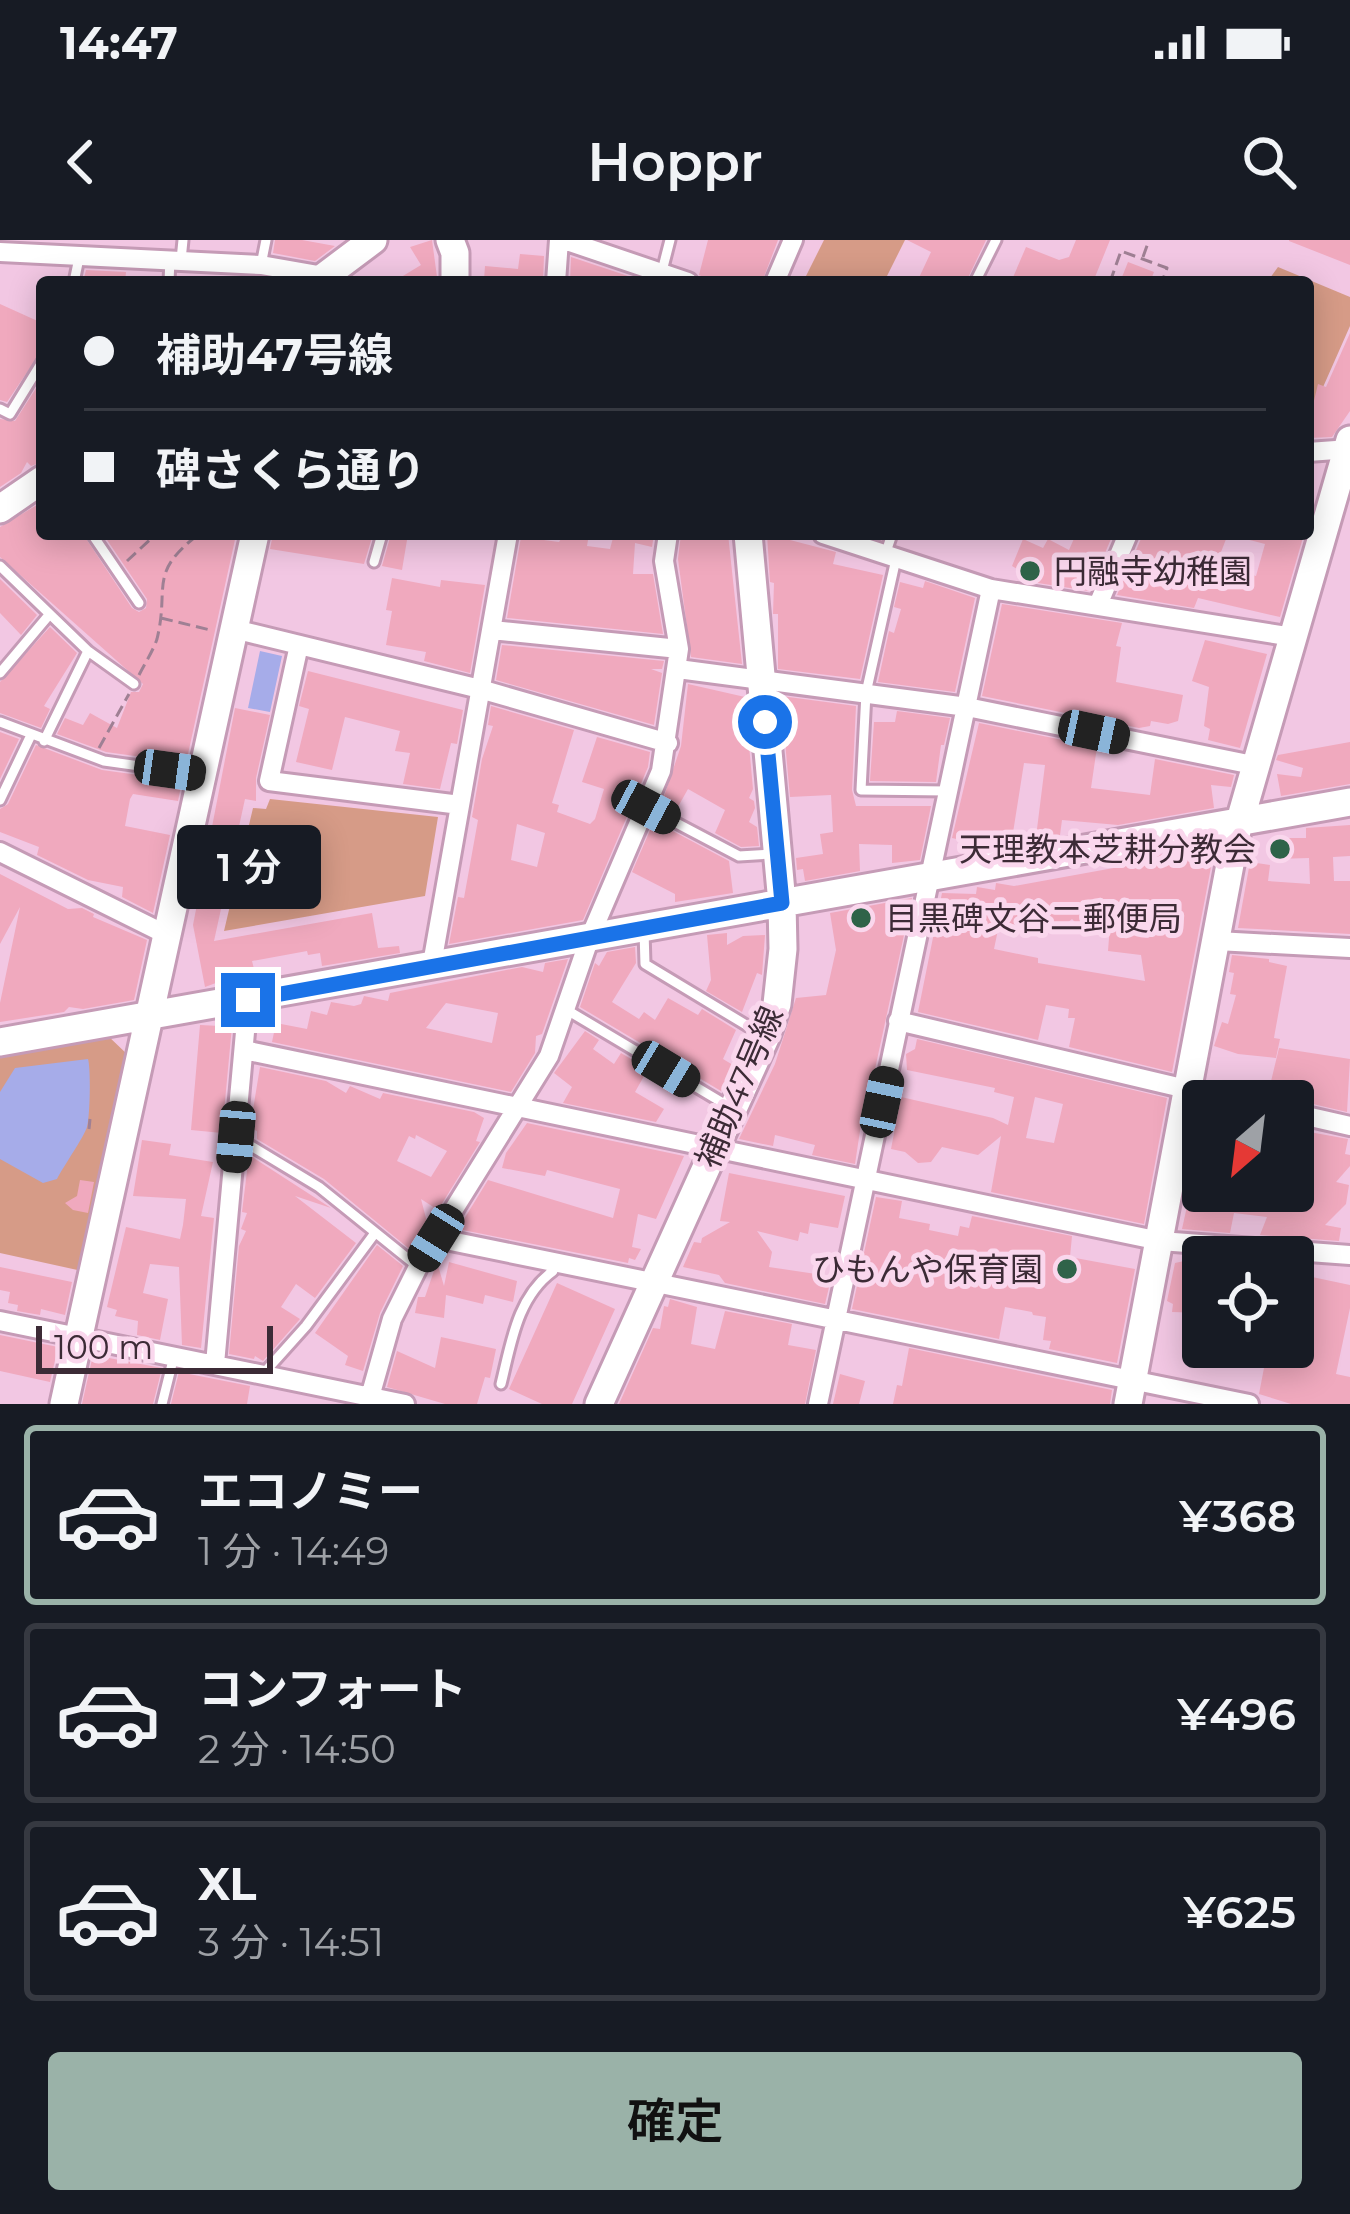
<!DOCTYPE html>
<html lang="ja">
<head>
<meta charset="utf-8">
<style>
	:root { --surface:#171b24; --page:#242831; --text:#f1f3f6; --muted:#9ea1a6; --line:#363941; --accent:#9ab2a8 }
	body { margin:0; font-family:Montserrat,"Noto Sans JP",sans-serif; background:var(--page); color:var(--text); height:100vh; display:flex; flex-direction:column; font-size:45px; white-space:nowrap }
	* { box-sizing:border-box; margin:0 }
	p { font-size:39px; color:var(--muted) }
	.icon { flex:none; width:66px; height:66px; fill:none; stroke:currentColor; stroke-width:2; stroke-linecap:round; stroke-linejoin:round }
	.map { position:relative; height:1164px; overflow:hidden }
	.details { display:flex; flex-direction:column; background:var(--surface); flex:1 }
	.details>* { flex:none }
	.hud { position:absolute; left:36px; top:36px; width:1278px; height:264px; border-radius:12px; box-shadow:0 6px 30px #0003; display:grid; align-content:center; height:264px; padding:0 48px; background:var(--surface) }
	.needle { width:78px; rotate:208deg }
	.controls { position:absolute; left:1182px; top:840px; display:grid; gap:24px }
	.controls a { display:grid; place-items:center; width:132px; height:132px; border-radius:12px; background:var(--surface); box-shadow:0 6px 30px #0003; font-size:60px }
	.scale { position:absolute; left:36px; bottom:30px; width:237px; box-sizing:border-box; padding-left:12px; border:6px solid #3c2b36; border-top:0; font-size:33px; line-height:42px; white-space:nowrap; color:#3c2b36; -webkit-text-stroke:9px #fad7ed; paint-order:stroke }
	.end { position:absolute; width:54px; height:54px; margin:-27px; border:15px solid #1a73e8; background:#fff; box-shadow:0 0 0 6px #fff }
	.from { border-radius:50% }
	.bubble { position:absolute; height:84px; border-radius:12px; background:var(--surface); box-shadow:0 6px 30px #0003; font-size:39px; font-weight:600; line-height:84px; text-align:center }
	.car { position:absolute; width:36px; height:72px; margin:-36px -18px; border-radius:15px; box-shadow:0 0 9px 3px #0007; background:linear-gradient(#222 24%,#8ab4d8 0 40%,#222 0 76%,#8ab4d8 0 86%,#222 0) }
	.hud b { display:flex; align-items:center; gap:42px; height:114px; font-size:45px }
	.hud b+b { border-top:3px solid var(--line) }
	.hud i { width:30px; height:30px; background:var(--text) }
	ul { padding:21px 0 0; list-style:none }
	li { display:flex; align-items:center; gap:36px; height:180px; margin:0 24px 18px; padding:0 24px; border:6px solid var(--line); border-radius:12px }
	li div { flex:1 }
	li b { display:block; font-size:45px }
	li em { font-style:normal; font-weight:600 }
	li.active { border-color:var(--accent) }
	li>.icon { width:108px; height:108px; stroke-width:1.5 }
	.cta { display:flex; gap:24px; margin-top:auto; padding:24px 48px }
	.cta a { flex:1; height:138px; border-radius:12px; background:var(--accent); color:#111; font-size:48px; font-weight:600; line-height:138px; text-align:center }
	.status { display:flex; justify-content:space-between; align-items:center; height:84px; padding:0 60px; background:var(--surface); direction:ltr }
	.status svg { height:33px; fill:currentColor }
	header { display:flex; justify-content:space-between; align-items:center; height:156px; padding:0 48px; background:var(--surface); font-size:54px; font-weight:600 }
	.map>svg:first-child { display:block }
</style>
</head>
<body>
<div class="status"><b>14:47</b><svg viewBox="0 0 49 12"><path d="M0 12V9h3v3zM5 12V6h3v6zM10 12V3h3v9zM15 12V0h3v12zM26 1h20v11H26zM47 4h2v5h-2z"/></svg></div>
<header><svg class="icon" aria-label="back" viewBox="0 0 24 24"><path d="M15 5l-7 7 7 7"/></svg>Hoppr<svg class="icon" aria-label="search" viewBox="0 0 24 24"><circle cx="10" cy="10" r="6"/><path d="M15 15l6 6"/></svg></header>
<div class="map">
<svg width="1350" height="1164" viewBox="0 0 1350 1164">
	<rect width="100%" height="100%" fill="#f2c7e3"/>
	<!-- green -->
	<path fill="#d69b87" d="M824 0H905L884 42H803Z
		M1278 27 1350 57V86L1316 163 1308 162V42H1267Z
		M270 559 438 577 425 656 224 691 253 568 266 569Z
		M106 794 129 816 82 1031 0 1013V807Z"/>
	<!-- water -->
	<path fill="#a6ace9" d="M260 411 282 416 270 472 248 468Z
		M88 819C91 829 90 877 87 887 84 897 63 927 57 939L43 943 0 919V852L15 828Z"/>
	<!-- building -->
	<path fill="#f0a9be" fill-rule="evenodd" d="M275 0H302L335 6 315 21 273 13Z
		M432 0 437 37 393 42 421 25 410 7Z
		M708 0H778L762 42H714L699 35Z
		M907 0H986L966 42H917L931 12Z
		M1076 0H1110L1093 42H1011L1026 7 1059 20 1069 17Z
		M1289 0H1350V25L1289 1Z
		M520 14 544 16 543 42 484 40 485 26 518 29Z
		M571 17 646 42H570Z
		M1128 22 1154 32 1150 42H1120Z
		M86 30 126 32 125 42H83Z
		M0 64 42 83V110L7 162 0 160Z
		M1350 93V171L1332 197 1308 198V173H1311L1318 144 1326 147Z
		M42 139V186L37 192 42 196V222L31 226 27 222 21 233 0 247V179L15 181Z
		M42 262V294H83L132 368 139 372 146 368 147 359 103 294 236 295 186 523 106 512 57 494 65 478 83 485 90 473 117 488 131 452H139L143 444 0 317V287Z
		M273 294H373L364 324 270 309Z
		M391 294H408L402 330 382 326Z
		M564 294H589L587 306 610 309 614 294H654L652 307 635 303 633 334H653L663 394 507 378 521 297 559 302Z
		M681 294H728L742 424 691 417 678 319Z
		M767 294 836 312 833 324 883 335 860 439 778 429V374H773L774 343 770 342Z
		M1076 294H1113L1089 351 1025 341 1026 334 1012 326 1023 299 1043 308 1048 299 1069 310Z
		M1143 294H1228L1216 325 1256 336 1265 304 1242 298V294H1304L1280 377 1198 358 1194 368 1117 355Z
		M392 338 440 347 441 340 485 345 470 433 424 421 426 412 386 405 392 371 386 370Z
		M0 339 37 375 21 395 0 373Z
		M925 341 975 358 955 452 878 442 889 391 894 393 901 369 894 367 900 342 923 348Z
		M1002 364 1122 383 1116 406 1121 407 1116 442 1183 455 1178 481 1168 484 1151 481 1150 486 1139 488 982 456Z
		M50 387 77 413 44 466 50 469 41 488 0 473V442Z
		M1205 400 1267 414 1240 508 1208 500 1210 489 1204 486 1209 447 1192 441Z
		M502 405 664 421 662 429H651L662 433 654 485 496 440Z
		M308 431 463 470 457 504 451 503 440 549 403 544 410 513 395 511 400 491 345 477 332 530 296 522 309 469 299 466Z
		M688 444 745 457 747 480 743 493 748 494 753 549 749 558 754 561 755 568 749 582 757 587 759 606 741 607 715 593 725 570 688 549 675 572 661 565 681 506Z
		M781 456 856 466 852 550 856 566H931L920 620 892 623V605L859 604 860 631 805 641 803 629 797 630 796 618 823 614 820 594 833 592 831 555 790 557Z
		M491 466 574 490 552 563 559 565 557 572 590 584 595 579 604 549 582 542 597 497 650 512 648 527 583 680 449 704 458 657 464 658 478 580 472 577 482 519 493 486 488 485ZM517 584 545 593 537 627 511 620Z
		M235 468 270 475 256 538V561L245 559 214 701 372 673 378 708 399 706 400 713 322 726 320 713 308 715 307 711 252 721 254 729 205 747 193 685Z
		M897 471 950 478 944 505H941L936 542 870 541 874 482H895Z
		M979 483 1097 507 1091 548 1150 555 1155 519 1234 535 1231 547 1211 545 1214 568 1118 585 1062 580 1060 595 1044 598 1036 597 1045 525 1024 523 1012 599 995 596 994 604H980L952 598Z
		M0 492 19 499 0 539Z
		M1350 502V544L1281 556 1277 534 1301 537 1303 528 1276 520 1278 515Z
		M36 505 102 530 182 541 178 561 133 554 130 559 125 586 170 595 153 673 122 657 123 647 88 640 37 615 39 607 0 592V569L8 564Z
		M654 581 729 621 733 653 675 662V654L632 632Z
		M1350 585V616L1333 617 1334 641H1350V694L1238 688 1250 622 1270 625 1268 641 1310 644 1309 618 1276 619V598H1306V588Z
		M1215 606 1172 832 1069 807 1075 778H1068L1069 769 1046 765 1038 800 918 772 942 653 976 654 977 647 995 650 996 643 1014 646 1152 621V616ZM1104 664 1106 683 1110 685 1108 711 1141 715 1145 741 1038 723V718L994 709 999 685 1033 689 1036 679 1066 684 1072 679 1078 685Z
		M0 634 68 669 82 668 94 674 93 677 147 700 134 760 83 769 69 767 64 772 0 782V763L20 667 0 704Z
		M912 658 870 852 866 851 855 924 812 915 815 905 775 895 773 906 739 899 775 824 796 758 826 755 836 710 830 673Z
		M727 693V705L743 696 765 695 762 735 757 733 742 772 706 751 711 740 707 695Z
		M635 707 636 723 612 762 639 779 644 772 655 780 668 758 698 775 702 769 736 790 723 819 733 825 721 851 580 767 595 723 599 726 607 712Z
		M1232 715 1269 719V722L1287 726 1275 792 1274 798 1280 799 1276 818 1238 814 1214 806 1222 782 1228 784 1236 755 1230 754 1234 733 1229 732Z
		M568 719 542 794 536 796 535 813 511 852 272 802 276 783 307 789 311 771 327 775 331 762 354 766 361 764 364 756 388 761 390 753 522 727 543 732 545 723ZM446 763 498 773 492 803 426 788Z
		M229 780 232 786 222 893 191 890 200 785 220 786 221 781Z
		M585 791 599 800 593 809 614 824 621 813 648 829 635 852 664 869 656 882 563 863 572 847 554 833Z
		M917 799 1167 858 1144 984 991 952 1001 896 978 915 942 907 931 922 918 923 905 912 891 909 901 857 993 878 1008 885 1014 857 994 852 995 848 907 830 906 814 915 809ZM1035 857 1063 864 1054 903 1026 898Z
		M1279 808 1350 819 1347 872 1296 860 1267 858Z
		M260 827 326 841 346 853 350 846 380 859 383 853 474 872 484 878 476 901 480 902 438 970 421 959 428 986 412 1011 324 939 257 899V891L250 888ZM416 895 447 911 431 937 397 921 409 896 415 899Z
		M527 883 684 916 656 979 638 974 632 1007 641 1009 635 1020 629 1018 628 1023 458 989 488 940 613 978 620 949 547 930 545 936 502 928 506 913Z
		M1293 889 1348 899 1345 914 1350 915V926L1336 942 1349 945 1346 964 1325 985 1341 988 1339 1001 1260 995 1267 977 1234 973 1230 993 1182 989 1191 948 1203 942V951H1293Z
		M142 900 171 904 169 915 213 922 201 976 214 978 201 1108 182 1105 179 1027 150 1024 143 1053 168 1059 160 1100 137 1095 138 1081 115 1076 117 1070 107 1067 126 987 180 999 183 985 186 959 133 956Z
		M249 915 331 968 295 956 356 1003 315 1058 296 1044 281 1067 300 1079 263 1121 255 1116 254 1119 229 1114 239 1006 246 991 241 989 247 973 242 972Z
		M729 933 845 956 838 988 810 983 808 994 800 992 798 1001 757 991 772 1012 769 1027 816 1034V1041L830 1043 825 1064 725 1043 719 1035 683 1027 694 1002 701 1003 702 998 730 982 720 981Z
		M80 940 94 942 88 973 73 970 65 963 77 956Z
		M876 957 902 961 899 978 930 984 929 990 958 996 960 986 969 988 972 976 1072 996 1070 1017 1135 1029 1117 1123 1049 1109 1051 1101 1043 1100 1046 1077 1033 1075 1032 1072 1005 1067 999 1099 852 1069Z
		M377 1005 403 1026 380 1073 363 1131 345 1125 348 1116 315 1093Z
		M1184 1021 1200 1024 1193 1057 1203 1058V1073L1172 1072 1173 1064 1167 1061 1175 1023Z
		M437 1022 444 1046 449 1022 517 1041 513 1062 485 1055 483 1064 446 1055 444 1078 415 1073 418 1057H425Z
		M0 1027 72 1042 65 1075 41 1069 40 1075 17 1071 18 1065 8 1063 10 1052 0 1050Z
		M1293 1033 1350 1045V1068L1336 1134 1350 1137V1164H1291L1259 1154 1268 1107H1293Z
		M557 1043 615 1069 572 1164H542L509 1149Z
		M670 1059 697 1067 691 1104 715 1109 725 1071 792 1084 788 1105 816 1110 805 1164H619L653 1088 660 1089 664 1066 668 1067Z
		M0 1095 58 1107 50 1142 0 1131Z
		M441 1097 496 1109 490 1138 485 1137 477 1164H445L387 1147 397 1111 435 1128Z
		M909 1108 1112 1150 1110 1164H893L897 1145 902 1146Z
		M93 1115 162 1128 153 1164H82Z
		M179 1132 250 1146 247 1164H171Z
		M840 1134 865 1141 859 1164H833Z"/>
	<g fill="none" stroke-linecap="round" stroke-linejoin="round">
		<defs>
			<path id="lane" d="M181 20 183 0
				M261 25 266 0
				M661 35 670 0
				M74 42 79 18
				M169 42 170 19
				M975 42 996 0
				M0 169 10 174 42 122
				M92 294 139 363
				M885 315 892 294
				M896 319 866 453 861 550 947 551
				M374 322 382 294
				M0 326 88 411 44 501
				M88 411 134 444
				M0 433 49 375
				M0 482 104 521 197 534
				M0 560 31 495
				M646 567 739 616 772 614
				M644 691 645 724 761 794
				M567 770 728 866
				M236 897 319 947 417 1026
				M263 1134 306 1086 375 993
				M501 1144C511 1104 517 1057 553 1031L554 1021
				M162 1164 174 1116"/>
			<path id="street" d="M564 0 688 42
				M0 12 261 25 324 36
				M556 42 559 0
				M775 42 793 0
				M1308 212 1350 209
				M823 294 991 349 1293 397
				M1098 365 1128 294
				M234 389 480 449 668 503
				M492 390 679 409
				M299 405 269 541 460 565
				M678 429 967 467 1258 526
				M0 612 167 695
				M1217 701 1350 708
				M432 724 508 294
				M898 781 1237 861
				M244 810 1160 1001 1350 1015
				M1293 873 1350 886
				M436 998 1249 1164
				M0 1081 405 1164
				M215 1124 248 759
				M368 1164 392 1079 418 1027 549 816 590 697 661 531 679 409 664 321 668 294
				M818 1164 991 349"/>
			<path id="secondary" d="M450 0 455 13V42
				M317 42 373 0
				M0 269 42 240
				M0 802 1350 562
				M64 1164 255 294
				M599 1164 766 796 777 764 783 709 782 663 748 294
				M1128 1164 1235 598 1350 200"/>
		</defs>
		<!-- lane casing -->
		<use href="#lane" stroke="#c59bb6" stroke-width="15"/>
		<!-- street casing -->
		<use href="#street" stroke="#c59bb6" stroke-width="24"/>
		<!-- secondary casing -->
		<use href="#secondary" stroke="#c59bb6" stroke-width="33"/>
		<!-- path -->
		<path stroke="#9f8094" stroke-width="3" stroke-dasharray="12 6" stroke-linecap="butt" d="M1143 17 1149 0
			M1110 42 1121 11 1167 28 1162 42
			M127 321 156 294
			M161 378 210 390
			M139 435C145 423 153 411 157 399 170 346 147 334 199 294
			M99 508 129 454
			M89 889 90 879"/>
		<!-- lane -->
		<use href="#lane" stroke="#fff" stroke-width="9"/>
		<!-- street -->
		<use href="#street" stroke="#fff" stroke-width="18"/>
		<!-- secondary -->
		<use href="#secondary" stroke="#fff" stroke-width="27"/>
	</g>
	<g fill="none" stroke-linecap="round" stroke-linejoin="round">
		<!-- route -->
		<path stroke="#1a73e8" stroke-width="15" d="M248 760 782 663 765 482"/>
	</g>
	<!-- markers -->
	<g fill="#2f6349" stroke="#fad7ed" stroke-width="4.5">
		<circle cx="1030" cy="331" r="12"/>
		<circle cx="1280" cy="609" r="12"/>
		<circle cx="861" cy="678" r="12"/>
		<circle cx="1067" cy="1029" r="12"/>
	</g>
	<g text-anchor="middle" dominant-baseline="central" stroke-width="10" stroke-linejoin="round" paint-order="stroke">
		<!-- poi labels -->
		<g font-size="33" fill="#3c2b36" stroke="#fad7ed" text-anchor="start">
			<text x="1054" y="331">円融寺幼稚園</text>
			<text x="1256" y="609" text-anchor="end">天理教本芝耕分教会</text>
			<text x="885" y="678">目黒碑文谷二郵便局</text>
			<text x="1043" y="1029" text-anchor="end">ひもんや保育園</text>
		</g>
		<!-- street labels -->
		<g font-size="33" fill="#3c2b36" stroke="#fad7ed">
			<text transform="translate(739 847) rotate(-67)">補助47号線</text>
		</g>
	</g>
</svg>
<div class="controls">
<a><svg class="needle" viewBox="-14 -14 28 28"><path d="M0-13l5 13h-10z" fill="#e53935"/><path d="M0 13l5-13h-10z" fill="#9ea1a6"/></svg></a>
<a><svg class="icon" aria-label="locate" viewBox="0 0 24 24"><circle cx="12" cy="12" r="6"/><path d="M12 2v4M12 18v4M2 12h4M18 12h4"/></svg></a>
</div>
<div class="scale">100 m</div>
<i class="end from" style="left:765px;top:482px"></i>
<i class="end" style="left:248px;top:760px"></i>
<div class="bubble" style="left:177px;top:585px;width:144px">1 分</div>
<i class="car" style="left:1094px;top:492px;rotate:102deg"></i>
<i class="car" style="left:170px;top:530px;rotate:98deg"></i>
<i class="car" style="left:646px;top:567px;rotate:118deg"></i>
<i class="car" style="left:666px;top:829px;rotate:121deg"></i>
<i class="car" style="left:882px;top:862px;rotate:12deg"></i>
<i class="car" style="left:236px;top:897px;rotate:185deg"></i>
<i class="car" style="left:436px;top:998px;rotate:212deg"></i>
<div class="hud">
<b><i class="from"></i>補助47号線</b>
<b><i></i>碑さくら通り</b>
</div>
</div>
<section class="details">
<ul>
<li class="active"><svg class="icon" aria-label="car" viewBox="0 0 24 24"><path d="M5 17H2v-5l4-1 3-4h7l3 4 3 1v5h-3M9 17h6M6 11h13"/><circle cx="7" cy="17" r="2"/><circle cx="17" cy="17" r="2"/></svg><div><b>エコノミー</b><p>1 分 · 14:49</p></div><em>¥368</em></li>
<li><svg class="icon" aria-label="car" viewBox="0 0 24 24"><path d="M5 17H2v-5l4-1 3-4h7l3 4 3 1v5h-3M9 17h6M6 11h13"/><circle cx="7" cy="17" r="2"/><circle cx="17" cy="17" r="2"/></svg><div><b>コンフォート</b><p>2 分 · 14:50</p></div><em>¥496</em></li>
<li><svg class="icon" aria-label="car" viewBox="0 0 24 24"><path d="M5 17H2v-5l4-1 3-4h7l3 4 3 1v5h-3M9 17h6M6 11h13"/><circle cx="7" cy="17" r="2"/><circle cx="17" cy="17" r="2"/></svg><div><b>XL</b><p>3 分 · 14:51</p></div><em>¥625</em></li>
</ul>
<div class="cta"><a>確定</a></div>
</section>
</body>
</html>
